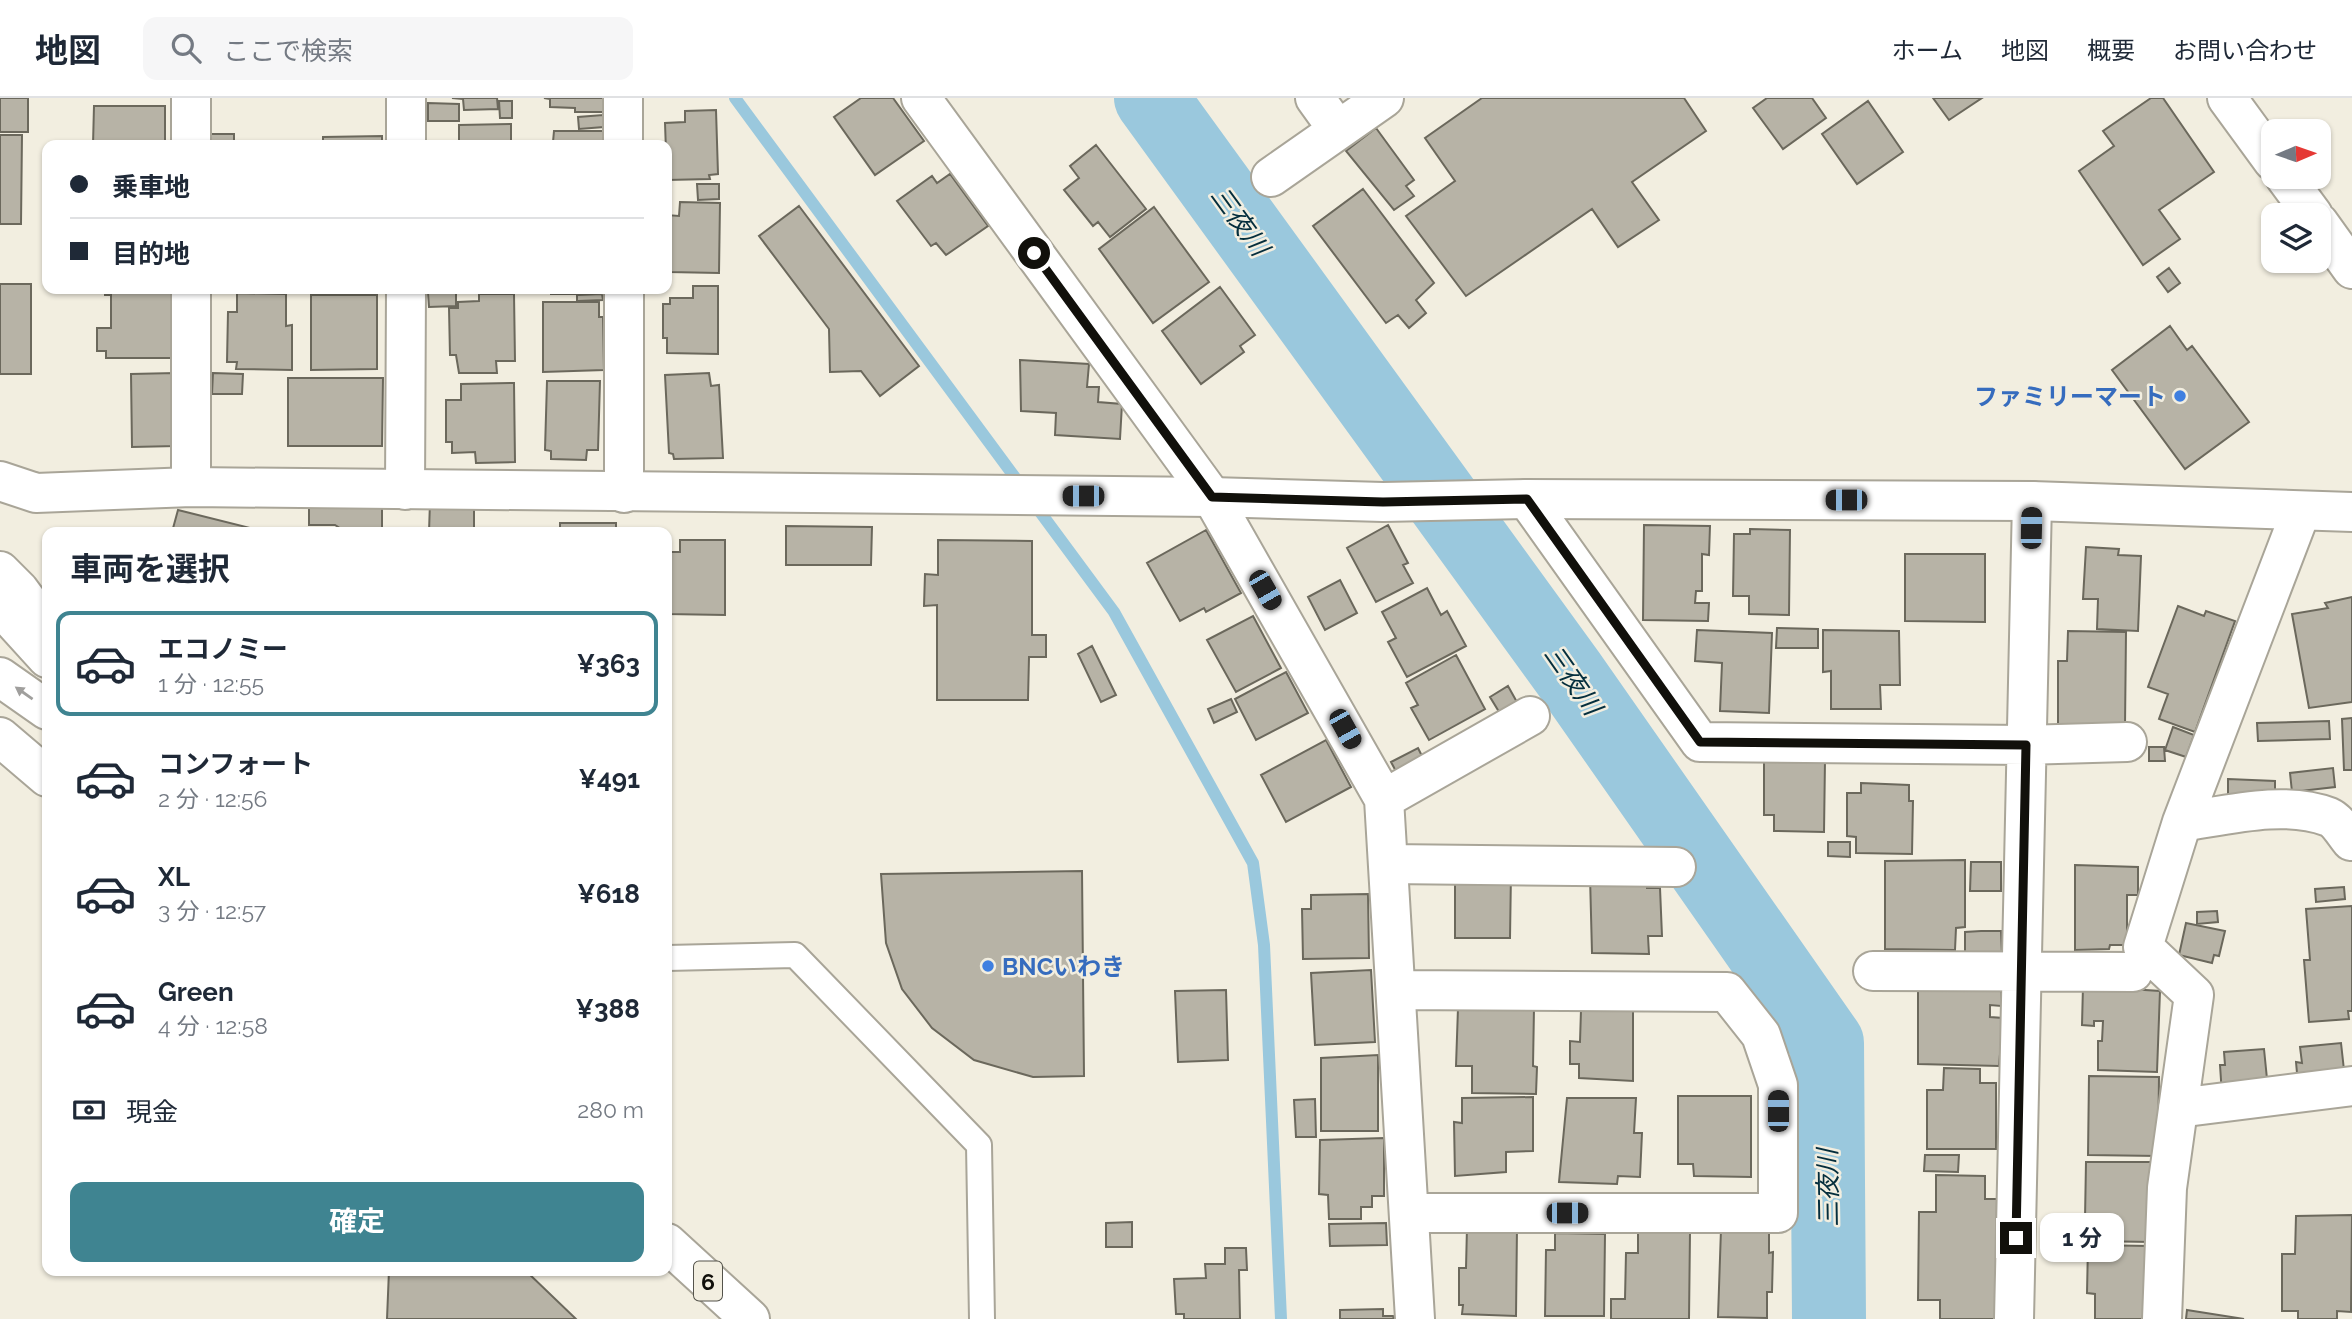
<!DOCTYPE html>
<html lang="ja">
<head>
<meta charset="utf-8">
<style>
	:root { --surface:#fff; --page:#f6f6f7; --text:#1f2937; --muted:#747a83; --line:#e0e1e3; --accent:#3f8491 }
	body { margin:0; font-family:Raleway,"Noto Sans JP",sans-serif; background:var(--page); color:var(--text); height:100vh; display:flex; flex-direction:column; font-size:26px; white-space:nowrap }
	* { box-sizing:border-box; margin:0 }
	p { font-size:23px; color:var(--muted) }
	.icon { flex:none; width:38px; height:38px; fill:none; stroke:currentColor; stroke-width:2; stroke-linecap:round; stroke-linejoin:round }
	.map { position:relative; flex:1; overflow:hidden }
	.details { position:absolute; left:42px; top:429px; width:630px; height:749px; display:flex; flex-direction:column; background:var(--surface); border-radius:14px; box-shadow:0 2px 5px #0004 }
	.details>* { flex:none }
	.guide { position:absolute; left:42px; top:42px; width:630px; height:154px; border-radius:14px; box-shadow:0 2px 5px #0004; display:grid; align-content:center; height:154px; padding:0 28px; background:var(--surface) }
	.needle { width:46px; rotate:88deg }
	.fabs { position:absolute; left:2261px; top:21px; display:grid; gap:14px }
	.fabs a { display:grid; place-items:center; width:70px; height:70px; border-radius:14px; background:var(--surface); box-shadow:0 2px 5px #0004; font-size:35px }
	.end { position:absolute; width:32px; height:32px; margin:-16px; border:9px solid #11100b; background:#fff; box-shadow:0 0 0 4px #fff }
	.from { border-radius:50% }
	.bubble { position:absolute; height:49px; border-radius:14px; background:var(--surface); box-shadow:0 2px 5px #0004; font-size:23px; font-weight:700; line-height:49px; text-align:center }
	.car { position:absolute; width:21px; height:42px; margin:-21px -10px; border-radius:9px; box-shadow:0 0 5px 2px #0007; background:linear-gradient(#222 24%,#8ab4d8 0 40%,#222 0 76%,#8ab4d8 0 86%,#222 0) }
	.guide b { display:flex; align-items:center; gap:24px; height:66px; font-size:26px }
	.guide b+b { border-top:2px solid var(--line) }
	.guide i { width:18px; height:18px; background:var(--text) }
	ul { padding:0; list-style:none }
	li { display:flex; align-items:center; gap:21px; height:105px; margin:0 14px 10px; padding:0 14px; border:4px solid transparent; border-radius:14px }
	li div { flex:1 }
	li b { display:block; font-size:26px }
	li em { font-style:normal; font-weight:700 }
	li.on { border-color:var(--accent) }
	li>.icon { width:63px; height:63px; stroke-width:1.5 }
	h2 { padding:0 28px; font-size:32px; line-height:84px }
	.pay { display:flex; align-items:center; gap:18px; height:77px; padding:0 28px; font-size:26px }
	.pay p { margin-inline-start:auto }
	.action { display:flex; gap:14px; margin-top:auto; padding:14px 28px }
	.action a { flex:1; height:80px; border-radius:14px; background:var(--accent); color:#fff; font-size:28px; font-weight:700; line-height:80px; text-align:center }
	header { display:flex; align-items:center; gap:42px; box-sizing:border-box; height:98px; padding:0 35px; background:var(--surface); border-bottom:2px solid var(--line) }
	header strong { font-size:33px }
	nav { display:flex; gap:38px; margin-inline-start:auto; font-size:24px }
	.search { width:490px; height:63px; background:var(--page); display:flex; align-items:center; gap:18px; box-sizing:border-box; padding:0 24px; border-radius:14px; color:var(--muted); font-size:26px }
	.map>svg:first-child { display:block }
</style>
</head>
<body>
<header>
<strong>地図</strong>
<div class="search"><svg class="icon" aria-label="search" viewBox="0 0 24 24"><circle cx="10" cy="10" r="6"/><path d="M15 15l6 6"/></svg>ここで検索</div>
<nav><a>ホーム</a><a>地図</a><a>概要</a><a>お問い合わせ</a></nav>
</header>
<div class="map">
<svg width="2352" height="1221" viewBox="0 0 2352 1221">
	<rect width="100%" height="100%" fill="#f2eee0"/>
	<g fill="none" stroke-linecap="round" stroke-linejoin="round">
		<!-- stream -->
		<path stroke="#9ac8dd" stroke-width="12" d="M735 0 1022 389
			M1032 403 1114 514 1253 765 1264 847 1281 1221"/>
		<!-- river -->
		<path stroke="#9ac8dd" stroke-width="74" d="M1151 0 1569 576 1827 945 1829 1221"/>
	</g>
	<!-- building -->
	<path fill="#b7b3a6" stroke="#6b685c" stroke-width="2" d="M0 0H28V34H0Z
		M497 0 498 11 464 12 463 1 452 0Z
		M544 0H604V14H575V10L550 9V1Z
		M861 0H893L924 43 875 77 834 19Z
		M1482 0H1684L1706 33 1632 84 1659 122 1618 149 1592 111 1466 198 1406 118 1455 83 1425 40Z
		M1767 0H1812L1826 20 1783 51 1753 10Z
		M1933 0H1982L1949 22Z
		M2151 0H2163L2214 74 2159 112 2180 141 2143 167 2079 73 2114 48 2103 33Z
		M499 3H512V20H500Z
		M1868 3 1903 54 1857 86 1822 36Z
		M428 5 459 6V23H428Z
		M94 8H165V47H93Z
		M716 12 718 76 709 77 710 81 667 82 665 25 685 24V13Z
		M603 17 604 29 579 31 578 19Z
		M511 26V47H449V44H459V27Z
		M1376 30 1414 82 1406 88 1414 98 1394 112 1346 53Z
		M554 33H604V47H544V44H553Z
		M206 36H234V47H207Z
		M0 37H22L21 126H0Z
		M382 38V47H323V39Z
		M251 43 292 44V47H251Z
		M1096 47 1146 111 1110 139 1098 124 1093 128 1064 92 1079 80 1070 68Z
		M950 76 988 128 946 157 936 145 931 148 897 103 932 78 937 85Z
		M697 86H719V101L698 102Z
		M1363 91 1434 185 1416 202 1426 215 1409 230 1398 217 1386 225 1313 128Z
		M680 104 720 105 719 175 669 174 667 117 679 118Z
		M799 108 919 268 880 298 861 273 830 274 829 231 759 138Z
		M1154 109 1209 184 1153 225 1099 151Z
		M2169 170 2180 185 2168 194 2157 179Z
		M0 186H31V276H0Z
		M693 188H718V256L667 255V240H663V206H670V200H693Z
		M1220 189 1255 237 1240 248 1244 254 1201 286 1162 233Z
		M105 191H172V260H106V253H97V230H111V197H105Z
		M551 191H604V195L551 196Z
		M456 194V208L429 209 428 195Z
		M237 195 286 196V228L292 227V272L236 271 237 264H227L228 214H237Z
		M479 196H514L515 263H496L497 275H459L456 257H450L449 210H458V204L479 203Z
		M602 196 603 202 577 203V197Z
		M311 197H377V271L311 272Z
		M543 204H599V219H603L604 272 543 274Z
		M2170 228 2187 252 2192 248 2249 324 2185 371 2112 272Z
		M1020 262 1089 266 1087 289H1099L1098 304 1122 306 1120 341 1055 337 1056 315 1021 313Z
		M175 275 176 348 132 349 131 276Z
		M213 275 243 276 242 296H212Z
		M709 275 711 288 719 287 723 360 674 361 673 356 669 355 665 277Z
		M288 280H383L382 348H288Z
		M547 283H600L598 352H587L586 362 551 361V353L545 352Z
		M514 285 515 364 476 365 475 354 452 355V344H446V302H461V286Z
		M430 404 474 405V434H429Z
		M309 408H382V434H346L335 427H309Z
		M178 412 266 434H172Z
		M560 425H616V434H560Z
		M1388 427 1408 465 1403 467 1413 485 1376 504 1347 450Z
		M1644 427 1710 428 1709 457 1702 456V493H1696L1695 505H1709L1708 523 1643 522Z
		M786 428 872 429 871 467H786Z
		M1750 431 1790 432 1789 517 1749 516V498H1733L1734 436H1750Z
		M1206 432 1241 495 1206 514 1204 510 1180 523 1147 465Z
		M680 442H725V517L667 516V454H680Z
		M938 442 1032 443V537H1046V559H1029L1028 602H937V507L924 508 925 476 938 477Z
		M2086 449 2119 451 2118 457 2141 458 2138 533 2097 531 2098 501H2083Z
		M1905 456H1985V524L1905 523Z
		M1340 482 1357 515 1325 532 1308 499Z
		M1427 490 1441 517 1447 513 1466 548 1407 579 1388 544 1396 540 1382 514Z
		M2352 499V604L2309 610 2292 516 2328 510 2325 505Z
		M2178 508 2204 518 2206 513 2235 523 2195 634 2159 621 2168 596 2148 589Z
		M1253 518 1281 570 1236 594 1207 542Z
		M1777 530 1818 531V550H1776Z
		M1697 532 1772 535 1769 615 1720 613 1722 565 1695 563Z
		M1823 532 1899 533 1900 587H1880L1881 611H1831V573L1823 574Z
		M2068 533 2126 534 2125 629 2058 628V563H2067Z
		M1092 548 1116 597 1101 604 1078 556Z
		M1456 557 1485 611 1429 642 1411 610 1418 607 1406 585Z
		M1286 574 1308 615 1256 642 1235 601Z
		M1508 588 1518 606 1501 617 1490 599Z
		M1231 601 1237 614 1214 625 1208 611Z
		M2352 620V672H2344L2342 621Z
		M2329 623 2330 641 2258 643 2257 625Z
		M2173 629 2194 637 2186 659 2165 652Z
		M1326 642 1351 689 1286 724 1261 677Z
		M2149 649H2164L2165 663H2149Z
		M1418 650 1424 662 1398 677 1391 664Z
		M1764 662H1825L1824 734 1774 733V717H1764Z
		M2333 670 2335 689 2292 694 2290 675Z
		M2228 681 2275 683V699L2228 697Z
		M1861 685 1909 687V703H1913L1912 756 1856 755V739L1847 738V695H1861Z
		M1828 744H1850V759L1828 758Z
		M1965 762V829L1956 830 1955 852 1885 851V763Z
		M1971 764H2001V793H1970Z
		M2075 767 2138 769V797H2127V847H2110L2109 851 2075 852Z
		M1455 772 1511 774 1510 840H1455Z
		M1082 773 1084 978 1033 979 974 962 932 930 902 891 886 845 881 776Z
		M1647 777V790H1660L1662 838H1648L1649 856 1592 855 1590 778Z
		M2344 789 2345 801 2316 804 2315 791Z
		M1368 796 1369 860 1303 861 1302 811H1311V797Z
		M2352 808V913H2348L2349 921 2309 924 2304 862H2310L2306 811Z
		M2217 813 2218 824 2197 826V814Z
		M2186 825 2225 833 2219 858 2214 857 2212 865 2179 857Z
		M1981 833H2001L2002 857 1965 856V834Z
		M1371 872 1375 944 1315 947 1311 875Z
		M1918 887 2001 888V908L1990 907V919L2003 920 1999 968 1918 966Z
		M2083 888 2160 893 2157 974 2098 972V943H2102L2103 923H2094V928L2082 927Z
		M1226 892 1228 962 1178 964 1175 893Z
		M1458 910H1534L1533 968 1537 969 1536 996 1472 995V968H1456Z
		M1581 912 1633 913V983L1579 980V966H1570V943L1580 944Z
		M2341 945 2345 981 2298 986 2296 964 2302 965 2300 949Z
		M2264 951 2268 991 2222 997 2220 967H2225L2224 954Z
		M1378 957V1033H1321V960Z
		M1944 970 1980 971V985H1996V1051H1927V992H1943Z
		M2089 978 2159 979 2158 1058 2088 1057Z
		M1678 998H1751V1079L1694 1078 1693 1066H1678Z
		M1533 999V1053L1506 1054V1074L1455 1078 1454 1024 1462 1025V1000Z
		M1567 1000H1636L1634 1035H1642L1640 1079 1618 1078 1617 1086 1559 1084Z
		M1315 1001 1316 1039H1296L1294 1002Z
		M1384 1040V1098H1372V1109H1361V1121H1329L1328 1097 1319 1096 1320 1042Z
		M1925 1057H1959L1958 1074 1924 1073Z
		M2086 1064H2152L2151 1144 2091 1143V1121H2085Z
		M1936 1077 1985 1078V1101H1997L1996 1221H1940V1202H1918L1919 1114H1936Z
		M2352 1117 2351 1214 2337 1213V1221H2298V1213H2282V1156H2295L2296 1118Z
		M1132 1124V1149H1106V1125Z
		M1386 1125 1387 1147 1330 1148 1329 1126Z
		M1467 1129H1517L1516 1218 1462 1216 1463 1207H1459V1170H1466Z
		M1721 1131 1769 1132V1155L1773 1154 1772 1194H1767V1220L1718 1219Z
		M1638 1133 1690 1134 1689 1221H1611V1201H1625L1626 1155H1638Z
		M1555 1135 1605 1136 1604 1218H1545L1546 1152H1555Z
		M2088 1147 2150 1148 2149 1221H2095V1196L2087 1195Z
		M1225 1150H1246L1247 1172H1239L1240 1221H1184V1216H1176L1174 1181 1206 1180 1205 1166H1225Z
		M389 1172H525L576 1221H387Z
		M1383 1211V1218H1393L1394 1221H1340V1212Z
		M2187 1212 2244 1221H2186Z"/>
	<g fill="none" stroke-linecap="round" stroke-linejoin="round">
		<defs>
			<path id="lane" d="M667 860 795 857 979 1047 982 1221"/>
			<path id="street" d="M191 0V47
				M623 0V47
				M921 0 1212 399 1384 701 1415 1221
				M1315 0 1338 32
				M406 47V0
				M1271 79 1384 0
				M191 191V389
				M624 191V395
				M405 392 406 191
				M1527 401 1700 644 2026 647 2127 644
				M0 639 47 679
				M1384 701 1530 618
				M2182 724C2228 717 2284 702 2329 719 2338 723 2345 736 2351 743
				M1388 766 1676 769
				M1873 873 2133 874
				M1396 892 1727 894 1761 937 1778 987V1115H1409
				M2178 1010 2352 988
				M2014 1221 2032 403
				M2162 1221 2167 1090 2194 897 2143 849 2182 724 2301 413"/>
			<path id="secondary" d="M2227 0 2273 63
				M2285 79 2313 117
				M2319 125 2352 171
				M0 383 36 395 191 389 1212 399 1383 404 1527 401 2032 403 2352 414"/>
			<path id="highway" d="M0 473 19 492 47 530
				M8 517 47 560
				M0 579 47 612
				M667 1145 750 1221"/>
		</defs>
		<!-- lane casing -->
		<use href="#lane" stroke="#a9a598" stroke-width="28"/>
		<!-- street casing -->
		<use href="#street" stroke="#a9a598" stroke-width="42"/>
		<!-- secondary casing -->
		<use href="#secondary" stroke="#a9a598" stroke-width="42"/>
		<!-- highway casing -->
		<use href="#highway" stroke="#a9a598" stroke-width="42"/>
		<!-- lane -->
		<use href="#lane" stroke="#fff" stroke-width="24"/>
		<!-- street -->
		<use href="#street" stroke="#fff" stroke-width="38"/>
		<!-- secondary -->
		<use href="#secondary" stroke="#fff" stroke-width="38"/>
		<!-- highway -->
		<use href="#highway" stroke="#fff" stroke-width="38"/>
	</g>
	<!-- one-way arrows -->
	<defs><path id="oneway-solid" d="M-6-.8H1V-3.2L6.5 0L1 3.2V.8H-6Z" transform="scale(1.75)"/></defs>
	<use fill="#a09f9d" href="#oneway-solid" transform="translate(24 595) rotate(-145)"/>
	<g fill="none" stroke-linecap="round" stroke-linejoin="round">
		<!-- route -->
		<path stroke="#11100b" stroke-width="9" d="M1034 155 1212 399 1383 404 1527 401 1700 644 2026 647 2016 1140"/>
	</g>
	<!-- markers -->
	<g fill="#3f7fe0" stroke="#f2eee0" stroke-width="2.5">
		<circle cx="2180" cy="298" r="7"/>
		<circle cx="988" cy="868" r="7"/>
	</g>
	<g text-anchor="middle" dominant-baseline="central" stroke-width="5" stroke-linejoin="round" paint-order="stroke">
		<!-- shield labels -->
		<rect fill="#f2eee0" stroke="#54534b" stroke-width="2" x="694" y="1163.5" width="28" height="39" rx="5"/>
		<g font-size="23" font-weight="bold" fill="#11100b">
			<text x="708" y="1183">6</text>
		</g>
		<!-- shop labels -->
		<g font-size="24" font-weight="bold" fill="#366cbe" stroke="#f2eee0" text-anchor="end">
			<text x="2166" y="298">ファミリーマート</text>
			<text x="1002" y="868" text-anchor="start">BNCいわき</text>
		</g>
		<!-- water labels -->
		<g font-size="26" font-style="italic" fill="#042e3d" stroke="#f2eee0">
			<text transform="translate(1240 123) rotate(54)">三夜川</text>
			<text transform="translate(1573 582) rotate(55)">三夜川</text>
			<text transform="translate(1828 1090) rotate(-91)">三夜川</text>
		</g>
	</g>
</svg>
<div class="fabs">
<a><svg class="needle" viewBox="-14 -14 28 28"><path d="M0-13l5 13h-10z" fill="#e53935"/><path d="M0 13l5-13h-10z" fill="#747a83"/></svg></a>
<a><svg class="icon" aria-label="layers" viewBox="0 0 24 24"><path d="M12 4l9 5-9 5-9-5zM3 14l9 5 9-5"/></svg></a>
</div>
<i class="end from" style="left:1034px;top:155px"></i>
<i class="end" style="left:2016px;top:1140px"></i>
<div class="bubble" style="left:2040px;top:1115px;width:84px">1 分</div>
<i class="car" style="left:1083px;top:398px;rotate:270deg"></i>
<i class="car" style="left:1846px;top:402px;rotate:270deg"></i>
<i class="car" style="left:2031px;top:430px;rotate:1deg"></i>
<i class="car" style="left:1265px;top:492px;rotate:150deg"></i>
<i class="car" style="left:1345px;top:631px;rotate:151deg"></i>
<i class="car" style="left:1778px;top:1013px;rotate:0deg"></i>
<i class="car" style="left:1567px;top:1115px;rotate:90deg"></i>
<div class="guide">
<b><i class="from"></i>乗車地</b>
<b><i></i>目的地</b>
</div>
<section class="details">
<h2>車両を選択</h2>
<ul>
<li class="on"><svg class="icon" aria-label="car" viewBox="0 0 24 24"><path d="M5 17H2v-5l4-1 3-4h7l3 4 3 1v5h-3M9 17h6M6 11h13"/><circle cx="7" cy="17" r="2"/><circle cx="17" cy="17" r="2"/></svg><div><b>エコノミー</b><p>1 分 · 12:55</p></div><em>¥363</em></li>
<li><svg class="icon" aria-label="car" viewBox="0 0 24 24"><path d="M5 17H2v-5l4-1 3-4h7l3 4 3 1v5h-3M9 17h6M6 11h13"/><circle cx="7" cy="17" r="2"/><circle cx="17" cy="17" r="2"/></svg><div><b>コンフォート</b><p>2 分 · 12:56</p></div><em>¥491</em></li>
<li><svg class="icon" aria-label="car" viewBox="0 0 24 24"><path d="M5 17H2v-5l4-1 3-4h7l3 4 3 1v5h-3M9 17h6M6 11h13"/><circle cx="7" cy="17" r="2"/><circle cx="17" cy="17" r="2"/></svg><div><b>XL</b><p>3 分 · 12:57</p></div><em>¥618</em></li>
<li><svg class="icon" aria-label="car" viewBox="0 0 24 24"><path d="M5 17H2v-5l4-1 3-4h7l3 4 3 1v5h-3M9 17h6M6 11h13"/><circle cx="7" cy="17" r="2"/><circle cx="17" cy="17" r="2"/></svg><div><b>Green</b><p>4 分 · 12:58</p></div><em>¥388</em></li>
</ul>
<div class="pay"><svg class="icon" aria-label="cash" viewBox="0 0 24 24"><path d="M3 7h18v10H3z"/><circle cx="12" cy="12" r="2"/></svg>現金<p>280 m</p></div>
<div class="action"><a>確定</a></div>
</section>
</div>
</body>
</html>
